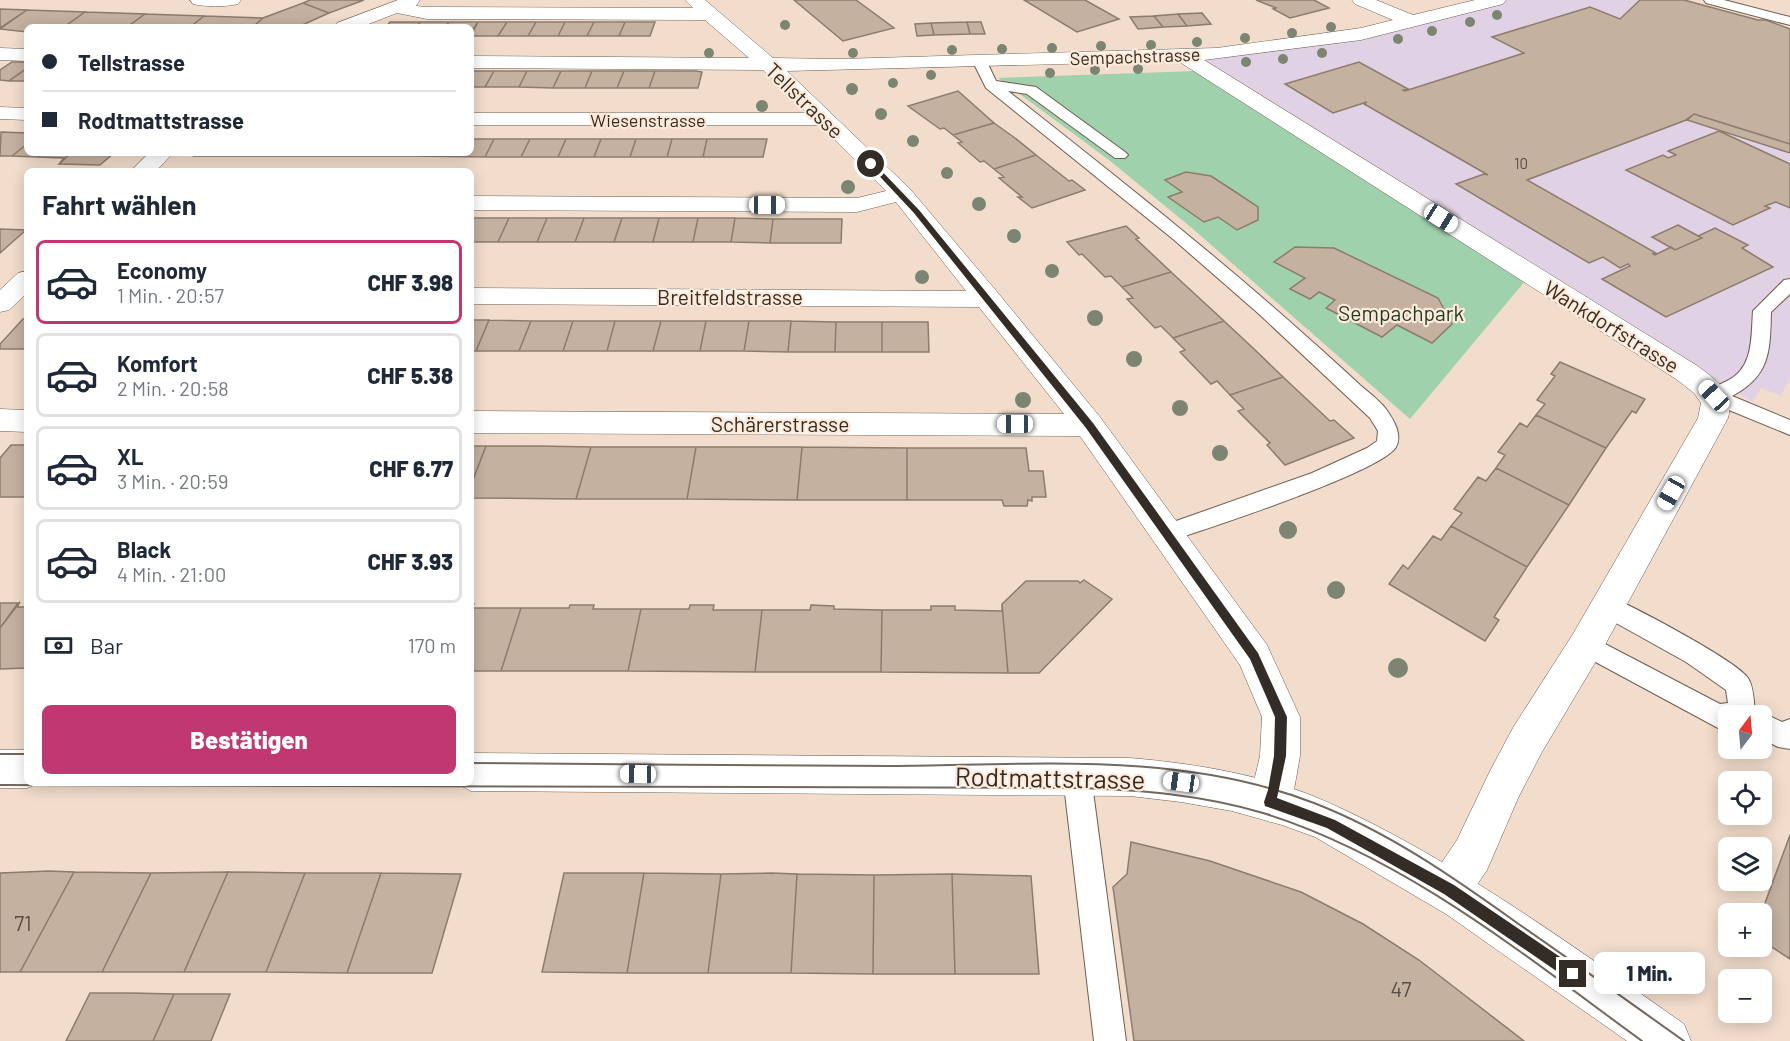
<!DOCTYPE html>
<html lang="de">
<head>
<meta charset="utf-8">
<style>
	:root { --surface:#fff; --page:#f6f6f7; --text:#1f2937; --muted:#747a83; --line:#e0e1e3; --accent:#c03772 }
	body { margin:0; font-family:Barlow,sans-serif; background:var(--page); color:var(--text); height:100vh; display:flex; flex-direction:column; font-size:22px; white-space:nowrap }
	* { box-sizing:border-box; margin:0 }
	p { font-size:20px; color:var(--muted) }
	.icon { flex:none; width:33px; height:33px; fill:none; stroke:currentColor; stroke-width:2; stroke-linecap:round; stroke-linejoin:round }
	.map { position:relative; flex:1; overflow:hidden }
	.details { position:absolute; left:24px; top:168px; width:450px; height:618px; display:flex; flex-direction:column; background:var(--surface); border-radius:9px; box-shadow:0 3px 15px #0003 }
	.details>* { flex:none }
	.guide { position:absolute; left:24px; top:24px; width:450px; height:132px; border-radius:9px; box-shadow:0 3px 15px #0003; display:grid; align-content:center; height:132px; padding:0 18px; background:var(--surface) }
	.needle { width:39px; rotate:16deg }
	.fabs { position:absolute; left:1718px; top:705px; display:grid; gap:12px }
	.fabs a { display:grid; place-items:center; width:54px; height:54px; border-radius:9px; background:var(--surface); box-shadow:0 3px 15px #0003; font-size:30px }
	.end { position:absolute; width:27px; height:27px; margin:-14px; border:8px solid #342c26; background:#fff; box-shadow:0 0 0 3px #fff }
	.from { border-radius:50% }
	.bubble { position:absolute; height:42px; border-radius:9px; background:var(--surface); box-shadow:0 3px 15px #0003; font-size:20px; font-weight:800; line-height:42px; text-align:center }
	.car { position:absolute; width:18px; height:36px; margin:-18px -9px; border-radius:8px; box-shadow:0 0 4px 2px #0007; background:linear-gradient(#fff 24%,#345 0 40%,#fff 0 76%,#345 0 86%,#fff 0) }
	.guide b { display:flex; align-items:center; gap:21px; height:57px; font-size:22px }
	.guide b+b { border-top:2px solid var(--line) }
	.guide i { width:15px; height:15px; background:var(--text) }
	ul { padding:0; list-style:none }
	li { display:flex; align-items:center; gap:18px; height:84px; margin:0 12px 9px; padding:0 6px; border:3px solid var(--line); border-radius:9px }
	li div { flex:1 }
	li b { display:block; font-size:22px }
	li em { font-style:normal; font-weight:800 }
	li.active { border-color:var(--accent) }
	li>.icon { width:54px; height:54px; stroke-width:1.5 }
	h2 { padding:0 18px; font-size:27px; line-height:72px }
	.pay { display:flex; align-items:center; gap:15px; height:66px; padding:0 18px; font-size:22px }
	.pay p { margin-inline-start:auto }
	.action { display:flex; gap:12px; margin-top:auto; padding:12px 18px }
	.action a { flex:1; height:69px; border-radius:9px; background:var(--accent); color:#fff; font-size:24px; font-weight:800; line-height:69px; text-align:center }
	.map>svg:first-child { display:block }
</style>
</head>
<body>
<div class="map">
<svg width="1790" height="1041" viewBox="0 0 1790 1041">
	<rect width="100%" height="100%" fill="#f2ddcc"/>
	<!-- commercial -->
	<path fill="#e0d1e4" d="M1502 0H1651L1790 124V379L1781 396 1761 388 1753 402 1193 57 1266 50Z"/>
	<!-- green -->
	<path fill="#9fd1ad" d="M1196 71 1525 281 1410 419 1193 229 1109 160 998 78Z"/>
	<!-- building -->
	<path fill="#c4b1a0" stroke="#8d7c6c" stroke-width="1.5" d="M310 0H364L329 13 303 3Z
		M794 0H856L894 28 843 41Z
		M1024 0H1085L1119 19 1077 32Z
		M1256 0H1314L1329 8 1290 18 1273 9 1276 8Z
		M1640 0H1684L1758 20H1766L1790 29V144L1694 114 1687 119H1689L1527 180 1656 253 1653 254 1655 255 1671 247 1675 250 1702 238 1698 236 1715 228 1748 245 1742 248 1773 267 1666 317 1602 279 1630 266 1628 264 1620 268 1603 257 1589 263 1456 184 1484 174 1488 175 1364 104 1367 102 1333 113 1285 84 1359 62 1408 89 1403 90 1405 91 1524 53 1492 37 1590 7 1620 19Z
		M303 3 329 13 298 27H253L263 18Z
		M0 9 27 10 0 28Z
		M27 10 85 12 64 27H27V32L0 29Z
		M85 12 145 14 127 27H64Z
		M1202 13 1211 24 1187 26 1178 14Z
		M145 14 174 15 204 16 190 27H127Z
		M1178 14 1187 26 1163 27 1154 16Z
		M204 16 234 17 263 18 253 27H190Z
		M1154 16 1163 27 1138 29 1130 17Z
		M390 22H420L416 27H386Z
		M420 22H449L445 27H416Z
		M449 22H478L471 32V27H445Z
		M478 22H507L498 36H471Z
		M507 22H536L528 36H498Z
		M536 22H565L558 36H528Z
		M565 22H594L587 36H558Z
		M594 22H625L619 36H587Z
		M625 22H655L650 36H619Z
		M967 22H981L985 34H970Z
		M967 22 970 34 934 35 931 23Z
		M931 23 934 35 917 36 915 24Z
		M12 62H27V68L9 81 0 80V70Z
		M27 68V81H9Z
		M471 71H494L485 87H471Z
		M494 71H527L519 87H485Z
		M527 71H561L553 88 519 87Z
		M561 71H592L585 88H553Z
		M592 71H624L617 88H585Z
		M624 71H655L649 88H617Z
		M655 71H696L702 72 698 88H649Z
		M958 91 994 123 953 135 944 128 940 129 908 106Z
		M1694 114 1790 144V153L1687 120Z
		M994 123 1015 138 1036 155 994 169 984 161 980 162 958 143 962 142 953 135Z
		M1719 131 1790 164V208L1776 202 1765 206 1770 208 1733 225 1626 170 1663 155 1668 158 1676 155 1668 151Z
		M1 132 27 133V144L12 156H0Z
		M471 139H494L485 157 413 156 415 153H471Z
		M494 139H530L521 157H485Z
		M530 139H566L558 157H521Z
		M566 139H601L594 157H558Z
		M601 139H636L630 157H594Z
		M636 139H672L667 157H630Z
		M672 139H707L703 157H667Z
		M707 139H767L763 157H703Z
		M27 144V153H43L38 157 12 156Z
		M43 153H71L59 164 64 158 38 157Z
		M71 153H114L100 165 59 164Z
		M197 153H233L231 156H194Z
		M233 153H270L268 156H231Z
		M270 153H306L304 156H268Z
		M306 153H342L340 156H304Z
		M342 153H378L376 156H340Z
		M378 153H415L413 156H376Z
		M1036 155 1069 181 1072 180 1085 190 1032 208 1018 197H1022L999 178 1004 177 994 169Z
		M1186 172 1211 176 1234 191 1258 207V220L1237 230 1218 217 1204 222 1168 197 1182 192 1165 180Z
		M471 218H509L498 242H471Z
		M509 218H547L537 242H498Z
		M547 218H584L575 242H537Z
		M584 218H622L614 242H575Z
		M622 218H659L653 242H614Z
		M659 218H698L693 242H653Z
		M698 218H735L731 242H693Z
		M735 218 773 219 770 243 731 242Z
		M773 219H842L841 243H770Z
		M1678 225 1702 238 1675 250 1652 237Z
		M1126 226 1139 238 1136 239 1171 272 1122 287 1111 276 1105 277 1082 254 1079 255 1067 242Z
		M0 229 26 230 0 253Z
		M1295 247 1334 248 1438 298 1452 324 1432 343 1397 325 1382 337 1326 308 1335 300 1319 292 1310 299 1290 289 1305 278 1274 262Z
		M1171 272 1197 296 1224 321 1173 338 1161 326 1155 328 1127 299 1133 298 1122 287Z
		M23 319H27V349H0V344Z
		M471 320H489L476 351H471Z
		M489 320 531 321 519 351H476Z
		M531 321H573L563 351H519Z
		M573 321H615L607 351H563Z
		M615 321H661L653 351H607Z
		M661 321H706L700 351H653Z
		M706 321H749L744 351H700Z
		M749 321H791L788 352 744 351Z
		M791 321 836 322 835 352H788Z
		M1224 321 1253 348 1283 377 1230 395 1217 381 1211 384 1180 352 1185 350 1173 338Z
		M836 322H882V352H835Z
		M882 322H928L929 352H882Z
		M1560 362 1645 399 1636 413 1632 411 1606 448 1536 415 1545 404 1537 400 1555 376 1551 374Z
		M1283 377 1330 421 1334 420 1354 438 1285 465 1267 445 1270 443 1238 411 1244 409 1230 395Z
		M1536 415 1606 448 1569 505 1496 468 1505 455 1498 452 1520 423 1527 427Z
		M11 445H27V497H0V458Z
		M471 446H486L471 485Z
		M486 446H539L591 447 576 499 471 498V485Z
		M591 447H696L687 499H576Z
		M696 447H802L797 500 687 499Z
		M802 447 907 448V500H797Z
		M907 448H1026L1029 471H1043L1046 497H1032V501L1028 500 1027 506H1004L1002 500H907Z
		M1496 468 1569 505 1527 567 1451 526 1462 513 1454 509 1478 477 1486 481Z
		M1451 526 1527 567 1494 617 1499 620 1485 641 1389 584 1403 565 1408 569 1433 536 1441 540Z
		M1084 580 1112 599 1039 673H1008L1002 604 1026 581H1078L1080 583Z
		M20 602 17 607H27V668L0 669V628Z
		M0 603H18L0 628Z
		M471 604H474L472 608H521L501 671H471Z
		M1002 604 1008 673 881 672 882 610H931V606H955V610L1002 611Z
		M570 605H594L593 609H641L628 671H501L521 608H569Z
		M690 605H714L713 610H762L755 672 628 671 641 609H689Z
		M811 605 834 606V609L882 610 881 672H755L762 610H810Z
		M1790 835V959L1761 940V914Z
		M1131 842 1210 861 1301 892 1363 924 1419 960 1524 1041H1134L1113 887 1127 874Z
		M49 871 74 872 20 972H0V873Z
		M74 872 151 873 102 972H20Z
		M228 872 305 873 266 972H184Z
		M228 872 184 972H102L151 873Z
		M305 873H381L347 973 266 972Z
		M381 873 461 874 432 973H347Z
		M564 873H644L627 973 542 972Z
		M644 873 721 874 708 973H627Z
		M771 873 797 874 791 973H708L721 874Z
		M797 874 874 875 873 974 791 973Z
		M952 874 1031 876 1039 974H955Z
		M952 874 955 974H873L874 875Z
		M90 993H131L174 994 153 1041H66Z
		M174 994H230L211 1041H153Z"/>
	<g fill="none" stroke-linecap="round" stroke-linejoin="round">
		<defs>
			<path id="lane" d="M1704 0H1724L1790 17V25L1706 3Z
				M979 56 986 60 996 81 1036 87 1125 152 1128 155 1125 158H1115L1027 94 1008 91C1109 171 1210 250 1306 336 1324 352 1342 368 1360 385 1368 392 1379 400 1386 409 1393 419 1403 434 1396 447 1382 472 1203 530 1167 542L1159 539 1156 533 1159 527 1312 473 1367 448 1377 441 1378 431 1370 418 1259 314 1173 239 986 88 972 60Z
				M1790 279V294L1771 312C1770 352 1770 376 1732 396L1790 420V435L1707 401 1704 396C1709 388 1719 385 1727 381 1754 368 1751 337 1753 311L1784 280Z
				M1607 596C1630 604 1737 661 1748 678 1754 687 1754 704 1755 714L1761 712 1782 722 1790 719V749L1778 747 1761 738V716H1728V727L1718 728 1577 652 1574 645 1577 638 1586 634 1720 704 1728 703 1726 690 1686 662 1598 613 1595 606 1598 599Z
				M1077 763 1087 767 1091 776 1126 1041H1094L1063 776 1067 767Z"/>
			<path id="street" d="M190 0H241L238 4C225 7 206 7 193 4Z
				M398 0H420L416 6 427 7 693 8 685 0H705L773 58 840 59 1217 48 1361 28 1393 20 1355 4 1352 0H1376L1413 15 1475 0H1506L1503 4 1361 40 1204 60 1696 365C1715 379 1735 392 1728 418L1599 656 1542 752 1519 796 1487 870 1464 904 1449 911 1434 904 1427 889 1434 874 1457 840 1490 771 1514 726 1573 634 1698 418 1701 403 1694 393 1676 379 1178 61 787 71 910 189 998 293 1100 417 1267 645 1300 717V756L1294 790 1285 816 1270 822 1255 816 1249 802 1260 756 1262 717 1240 665 1080 436 471 433V411L1064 414 979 307 471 304V288L966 291 896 202 857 212 471 210V196L857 198 886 191 820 125H471V113H807L763 70 471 68V56L749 58 705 20 427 19 397 13 361 27H335L337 23Z
				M0 48 27 49V61L0 60Z
				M0 107 27 108V120L0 119Z
				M149 153H173L156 171H131Z
				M27 271V293L9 310 0 312V290L18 273Z
				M0 409 27 410V432L0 431Z"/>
			<path id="secondary" d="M0 750H27V783H39L27 788H0Z
				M471 753 1130 758C1190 763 1251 773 1308 794 1338 806 1366 820 1394 835 1496 890 1590 958 1684 1024L1691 1041H1627L1446 914 1315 837 1282 825 1232 811 1181 802 1130 796 471 791 456 783H471Z"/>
		</defs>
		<!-- lane casing -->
		<use href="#lane" stroke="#6f5d4f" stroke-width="2"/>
		<!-- street casing -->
		<use href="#street" stroke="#6f5d4f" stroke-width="1"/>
		<!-- secondary casing -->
		<use href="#secondary" stroke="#6f5d4f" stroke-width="1"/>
		<!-- lane -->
		<use href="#lane" fill="#fff" fill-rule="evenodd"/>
		<!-- street -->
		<use href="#street" fill="#fff" fill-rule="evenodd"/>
		<!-- secondary -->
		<use href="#secondary" fill="#fff" fill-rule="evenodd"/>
		<!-- tram -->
		<path stroke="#74685e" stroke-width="2" d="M0 754H27
			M471 763C611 764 752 766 892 766 1033 765 1180 751 1314 803 1389 832 1456 879 1520 925 1575 963 1629 1002 1684 1041
			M0 785 1079 788C1141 790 1203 795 1263 813 1405 857 1524 955 1642 1041"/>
	</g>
	<!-- trees -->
	<g fill="#7b8571">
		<circle cx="1497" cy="15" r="5"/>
		<circle cx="1470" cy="22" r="5"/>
		<circle cx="785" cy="25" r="5"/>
		<circle cx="1331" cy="27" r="5"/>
		<circle cx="1432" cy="31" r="5"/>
		<circle cx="1292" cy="33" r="5"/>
		<circle cx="1245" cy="38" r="5"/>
		<circle cx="1398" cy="39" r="5"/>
		<circle cx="1197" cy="42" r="5"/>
		<circle cx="1151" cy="45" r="5"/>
		<circle cx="1101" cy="46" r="5"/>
		<circle cx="1052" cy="48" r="5"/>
		<circle cx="1002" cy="49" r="5"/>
		<circle cx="952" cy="50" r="5"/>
		<circle cx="709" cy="53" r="5"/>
		<circle cx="853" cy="53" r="5"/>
		<circle cx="1322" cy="53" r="5"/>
		<circle cx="1283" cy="59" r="5"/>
		<circle cx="1246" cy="62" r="5"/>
		<circle cx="1138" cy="69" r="5"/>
		<circle cx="1095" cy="70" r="5"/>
		<circle cx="1050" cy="73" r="5"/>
		<circle cx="931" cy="75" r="5"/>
		<circle cx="893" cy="83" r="5"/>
		<circle cx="852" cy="89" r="6"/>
		<circle cx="762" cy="106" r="6"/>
		<circle cx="881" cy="114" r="6"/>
		<circle cx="913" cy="141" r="6"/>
		<circle cx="947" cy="173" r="6"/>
		<circle cx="848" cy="187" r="7"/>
		<circle cx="979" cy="204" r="7"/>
		<circle cx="1014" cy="236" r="7"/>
		<circle cx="1052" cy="271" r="7"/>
		<circle cx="922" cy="277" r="7"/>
		<circle cx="1095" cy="318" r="8"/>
		<circle cx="1134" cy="359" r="8"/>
		<circle cx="1023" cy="400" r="8"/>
		<circle cx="1180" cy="408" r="8"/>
		<circle cx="1220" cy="453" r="8"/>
		<circle cx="1288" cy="530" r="9"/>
		<circle cx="1336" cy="590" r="9"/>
		<circle cx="1398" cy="668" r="10"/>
	</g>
	<!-- route -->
	<path fill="#342c26" d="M869 163H874L919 210 1093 423 1258 653 1287 717 1286 756 1277 798 1335 820 1454 885 1578 969 1580 974 1578 979 1573 981 1568 979 1444 894 1327 828 1265 806 1264 802 1268 790 1274 756 1275 717 1250 659 1086 428 914 213 869 165Z"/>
	<g text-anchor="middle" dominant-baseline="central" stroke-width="4.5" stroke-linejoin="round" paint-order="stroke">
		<!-- far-number labels -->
		<g font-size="15" fill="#584d44">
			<text x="1521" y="163">10</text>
		</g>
		<!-- far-street labels -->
		<g font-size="18" fill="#342c26" stroke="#ffead9">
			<text transform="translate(1135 56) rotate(-2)">Sempachstrasse</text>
			<text x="648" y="120">Wiesenstrasse</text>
		</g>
		<!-- street labels -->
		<g font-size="21" fill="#342c26" stroke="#ffead9">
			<text transform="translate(805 100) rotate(44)">Tellstrasse</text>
			<text x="730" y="296">Breitfeldstrasse</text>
			<text transform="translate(1612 326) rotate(32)">Wankdorfstrasse</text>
			<text x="780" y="423">Schärerstrasse</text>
		</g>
		<!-- park labels -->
		<g font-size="21" fill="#1a3d26" stroke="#ffead9">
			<text x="1401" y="312">Sempachpark</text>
		</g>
		<!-- near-number labels -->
		<g font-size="21" fill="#584d44">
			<text x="23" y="922">71</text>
			<text x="1401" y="988">47</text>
		</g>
		<!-- near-street labels -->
		<g font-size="26" fill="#342c26" stroke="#ffead9">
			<text transform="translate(1050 777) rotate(1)">Rodtmattstrasse</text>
		</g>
	</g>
</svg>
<div class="fabs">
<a><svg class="needle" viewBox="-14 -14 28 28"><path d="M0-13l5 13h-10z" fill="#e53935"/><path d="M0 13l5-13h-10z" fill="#747a83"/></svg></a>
<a><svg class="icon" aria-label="locate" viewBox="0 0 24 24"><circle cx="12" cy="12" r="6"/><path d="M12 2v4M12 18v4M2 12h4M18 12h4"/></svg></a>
<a><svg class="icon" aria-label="layers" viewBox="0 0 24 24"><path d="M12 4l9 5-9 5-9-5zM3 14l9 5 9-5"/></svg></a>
<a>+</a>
<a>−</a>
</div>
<i class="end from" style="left:871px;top:164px"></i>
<i class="end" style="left:1573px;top:974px"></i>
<div class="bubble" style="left:1594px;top:952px;width:111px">1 Min.</div>
<i class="car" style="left:767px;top:205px;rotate:90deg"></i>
<i class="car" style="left:1441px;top:218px;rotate:122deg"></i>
<i class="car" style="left:1714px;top:396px;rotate:317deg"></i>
<i class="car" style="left:1015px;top:424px;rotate:270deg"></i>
<i class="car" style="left:1671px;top:493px;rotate:209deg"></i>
<i class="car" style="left:638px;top:774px;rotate:271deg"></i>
<i class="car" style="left:1181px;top:782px;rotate:278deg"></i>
<div class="guide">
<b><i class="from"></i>Tellstrasse</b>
<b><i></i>Rodtmattstrasse</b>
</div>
<section class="details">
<h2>Fahrt wählen</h2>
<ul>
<li class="active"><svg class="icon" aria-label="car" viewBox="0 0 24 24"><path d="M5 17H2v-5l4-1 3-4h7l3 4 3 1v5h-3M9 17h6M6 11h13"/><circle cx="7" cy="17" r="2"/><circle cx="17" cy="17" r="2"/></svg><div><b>Economy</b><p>1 Min. · 20:57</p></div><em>CHF 3.98</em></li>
<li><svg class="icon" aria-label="car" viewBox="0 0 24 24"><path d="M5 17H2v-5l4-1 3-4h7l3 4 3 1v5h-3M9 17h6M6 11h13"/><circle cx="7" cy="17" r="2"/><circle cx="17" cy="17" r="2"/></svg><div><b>Komfort</b><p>2 Min. · 20:58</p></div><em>CHF 5.38</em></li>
<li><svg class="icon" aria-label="car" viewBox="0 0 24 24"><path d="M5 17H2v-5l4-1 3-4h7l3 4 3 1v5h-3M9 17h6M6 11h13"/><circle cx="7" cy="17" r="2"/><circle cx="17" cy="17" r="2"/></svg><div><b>XL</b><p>3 Min. · 20:59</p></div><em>CHF 6.77</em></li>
<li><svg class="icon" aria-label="car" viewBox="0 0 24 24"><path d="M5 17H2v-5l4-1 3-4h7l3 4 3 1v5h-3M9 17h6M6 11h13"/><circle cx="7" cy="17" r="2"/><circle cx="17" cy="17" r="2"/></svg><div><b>Black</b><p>4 Min. · 21:00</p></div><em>CHF 3.93</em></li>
</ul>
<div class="pay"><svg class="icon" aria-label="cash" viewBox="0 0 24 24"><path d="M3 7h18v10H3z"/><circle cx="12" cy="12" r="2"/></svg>Bar<p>170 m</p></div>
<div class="action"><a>Bestätigen</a></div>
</section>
</div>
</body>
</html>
